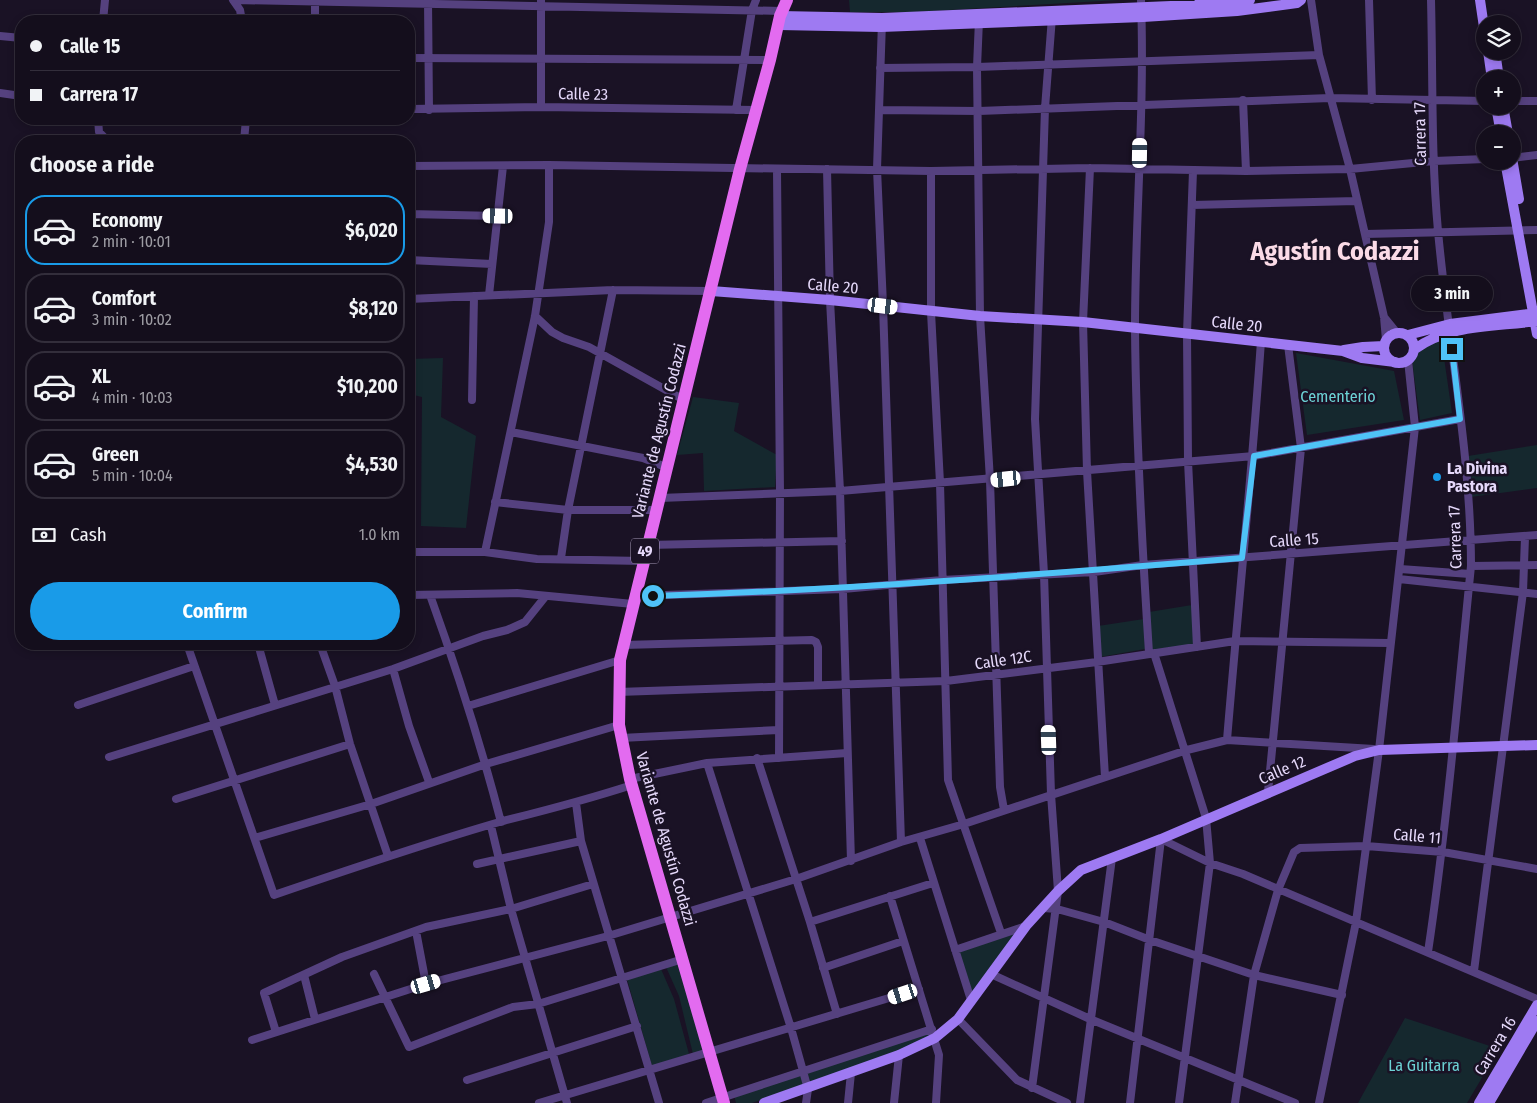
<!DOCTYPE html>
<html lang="en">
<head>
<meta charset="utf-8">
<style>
	:root { --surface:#140e1c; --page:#1d1725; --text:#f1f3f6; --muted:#9d9ca3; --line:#332e3b; --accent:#199be8 }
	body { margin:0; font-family:"Fira Sans Condensed",sans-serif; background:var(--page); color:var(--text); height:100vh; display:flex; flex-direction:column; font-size:19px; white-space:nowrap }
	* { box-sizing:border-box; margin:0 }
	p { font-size:16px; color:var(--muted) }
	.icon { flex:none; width:28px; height:28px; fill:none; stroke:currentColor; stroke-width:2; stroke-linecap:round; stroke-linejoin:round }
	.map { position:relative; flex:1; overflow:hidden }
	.sheet { position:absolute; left:15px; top:135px; width:400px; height:515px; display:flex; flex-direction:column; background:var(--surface); border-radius:20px; box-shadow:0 2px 8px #0003,0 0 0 1px var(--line) }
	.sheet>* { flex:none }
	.banner { position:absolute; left:15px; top:15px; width:400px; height:110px; border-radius:20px; box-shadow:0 2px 8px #0003,0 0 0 1px var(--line); display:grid; align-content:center; height:110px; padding:0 15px; background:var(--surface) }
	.controls { position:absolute; left:1476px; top:15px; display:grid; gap:10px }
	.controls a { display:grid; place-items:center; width:45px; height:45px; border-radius:50%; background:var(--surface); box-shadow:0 2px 8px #0003,0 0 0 1px var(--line); font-size:25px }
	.end { position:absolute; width:22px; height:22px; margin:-11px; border:6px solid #4fc3f7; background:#111; box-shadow:0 0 0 2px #111 }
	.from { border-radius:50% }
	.bubble { position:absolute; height:35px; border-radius:18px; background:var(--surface); box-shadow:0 2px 8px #0003,0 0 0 1px var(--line); font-size:16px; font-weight:700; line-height:35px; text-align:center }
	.car { position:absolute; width:15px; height:30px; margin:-15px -8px; border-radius:6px; box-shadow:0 0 4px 1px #0007; background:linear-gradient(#fff 24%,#345 0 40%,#fff 0 76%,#345 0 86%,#fff 0) }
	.banner b { display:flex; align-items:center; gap:18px; height:48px; font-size:19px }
	.banner b+b { border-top:1px solid var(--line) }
	.banner i { width:12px; height:12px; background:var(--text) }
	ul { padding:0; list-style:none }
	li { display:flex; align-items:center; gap:15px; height:70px; margin:0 10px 8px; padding:0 5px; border:2px solid var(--line); border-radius:20px }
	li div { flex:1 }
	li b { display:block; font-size:19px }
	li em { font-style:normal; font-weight:700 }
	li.current { border-color:var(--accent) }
	li>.icon { width:45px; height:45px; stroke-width:1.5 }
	h2 { padding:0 15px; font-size:22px; line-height:60px }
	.pay { display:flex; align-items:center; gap:12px; height:55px; padding:0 15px; font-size:19px }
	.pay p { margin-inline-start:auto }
	.cta { display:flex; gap:10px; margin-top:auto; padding:10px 15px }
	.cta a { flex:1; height:58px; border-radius:30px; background:var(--accent); color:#fff; font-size:20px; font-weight:700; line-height:58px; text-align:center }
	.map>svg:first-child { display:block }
</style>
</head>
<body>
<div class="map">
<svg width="1537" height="1103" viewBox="0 0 1537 1103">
	<rect width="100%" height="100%" fill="#1a1225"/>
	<!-- green -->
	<path fill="#15282e" d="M849 0H1119L914 12H850Z
		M1441 337 1452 413 1420 420 1412 360 1419 350Z
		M1296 353 1394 371 1404 420 1307 435Z
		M443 358 441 417 476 436 466 528 421 526 422 397 409 394V359Z
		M693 397 739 403 734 431 777 455 775 487 704 491 703 453 677 455Z
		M1537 445V488L1471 497 1468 456Z
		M1192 605 1194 645 1152 650 1149 612Z
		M1144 619 1145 649 1100 657 1098 626Z
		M1018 931 972 994 959 952Z
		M678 963 704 1051 693 1054 679 996 666 967Z
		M661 969 674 999 689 1054 652 1066 627 979Z
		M1405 1018 1499 1049 1467 1103H1358Z
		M930 1031 931 1036 897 1052 811 1084 807 1072Z
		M802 1074 804 1085 752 1103H736L734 1095Z"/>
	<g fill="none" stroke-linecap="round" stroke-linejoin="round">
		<!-- street -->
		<path stroke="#55417f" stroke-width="8" d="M233 0 240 10 242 21
			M236 0 782 11
			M428 0 429 110
			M1141 0C1145 109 1135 219 1135 329 1136 437 1142 545 1149 653
			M1311 0 1319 55 1350 169 1384 317 1386 340
			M1369 0 1372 100
			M979 20 977 67 980 316 990 480 1000 787 1004 810
			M103 21 105 0
			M315 21V0
			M882 22 877 169 883 305 901 842
			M0 36 21 38
			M409 58 770 60
			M880 68 977 67 1319 55
			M0 93 21 96
			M1243 100 1246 171
			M1512 101H1537
			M541 107V0
			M409 109 541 107 756 110
			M736 110 752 10 756 0
			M880 110 979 111 1330 98 1485 101
			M98 119 99 132 108 141
			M244 141 246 119
			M1512 158 1537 155
			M409 166 549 165 931 171 1090 168 1246 171 1350 169 1434 161 1485 159
			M1090 168 1083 322 1087 471 1105 777
			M827 169 830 300 840 491 851 861
			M777 170 780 492 779 758
			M931 171V312L940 483 948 780 1001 933
			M1193 171 1187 333 1188 461 1197 647
			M1192 205 1357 201
			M409 214 498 216
			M1365 234 1537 230
			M409 260 412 166
			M409 260 492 264
			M489 295 503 166
			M409 299 613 290 711 291
			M535 316 552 332 563 338 589 347 684 400
			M1384 317 1397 333
			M472 400 474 296
			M511 432 643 458 668 468
			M660 498 840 491 1254 456 1460 419
			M495 502 568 510H656
			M647 545 842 541
			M409 552H485L537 559 643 561
			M485 552 535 316 549 222V165
			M561 558 568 510 613 290
			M1471 566 1537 565
			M1400 569 1470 574
			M1399 579 1537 594
			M409 595 517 593 633 604
			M430 595C457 670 481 745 501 822
			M635 596 843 589 942 580 1094 572 1143 565 1537 535
			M187 644 274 895C350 869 426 843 503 821 547 810 589 799 632 785
			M258 644 275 705
			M320 644 335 686 350 744 388 856
			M623 645 812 640 816 642 818 647V684
			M1154 653 1206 818 1210 863 1179 1103
			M393 669 409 726 429 782
			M618 692 946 681 1097 662 1235 641 1390 643
			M78 705 194 666
			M468 706 620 660
			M621 738 779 730
			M1227 740C1238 607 1252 474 1261 341
			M109 757 393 669 483 636 507 630 525 622 545 597
			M757 758 810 922 837 1014
			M707 763 791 1028 808 1089 806 1103
			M630 779 707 763 847 753
			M1268 792 1301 448 1288 345
			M176 799 350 744
			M576 803 581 841 659 1103
			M491 826 511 909 567 1103
			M255 838 371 804 486 764 619 725
			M920 838 971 1000
			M477 864 581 841
			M890 896 939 1055 936 1103
			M1043 908 1057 909 1104 922 1150 940 1254 975 1342 995
			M810 922 933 883
			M416 931 426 984
			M955 950 1026 926
			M1428 952C1447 824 1458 695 1471 566 1471 454 1448 342 1438 231 1431 154 1433 77 1431 0
			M823 968 903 941
			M1474 971 1523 592 1525 537
			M374 974 409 1047 513 1007 538 1004 683 959
			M991 974 1090 1019 1295 1103
			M304 975 315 1019
			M958 1019 1017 1080 1067 1103
			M276 1032 264 993 342 957 426 927 511 909 593 884
			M252 1040 426 984 608 936 796 879 901 842 964 824 1187 750 1227 740 1374 749
			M467 1080 637 1026
			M1032 1088 1058 891 1051 794 1044 574 1035 419 1045 108 1052 17
			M539 1103 919 989
			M706 1103 932 1029
			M848 1103 851 1073
			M894 1103 899 1055
			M1080 1103 1112 858
			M1130 1103 1161 839 1210 863 1243 874 1537 999
			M1235 1103 1254 975 1278 890 1294 852 1300 848 1366 846 1443 852 1537 869
			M1319 1103 1356 922 1379 750 1415 427 1408 360"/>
		<!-- secondary -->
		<path stroke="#9e7af2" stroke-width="10" d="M1480 0 1485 34
			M780 16 882 18 1195 5 1250 0
			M779 25 881 27 1143 17 1237 11 1297 3 1301 0
			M1488 51 1492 79
			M1495 51 1499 79
			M1496 106 1501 134
			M1503 106 1508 134
			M1512 158 1519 199
			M1505 161 1537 334
			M711 291 830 300 980 316 1083 322 1343 351 1362 358 1395 362
			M1384 348a15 15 0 1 1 30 0a15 15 0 1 1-30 0Z
			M1408 335 1450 324 1537 313
			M1415 349C1449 324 1496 327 1537 321
			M1344 350 1363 347 1384 346
			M764 1103 899 1055 935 1038 958 1019 1026 926 1058 891 1081 870 1161 839 1355 756 1379 750 1537 745
			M1479 1103 1537 1005
			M1489 1103 1537 1021"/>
		<!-- primary -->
		<path stroke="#e36bf0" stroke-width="12" d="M724 1103 630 779 619 725 620 660 740 169 770 60 780 16 787 0"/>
	</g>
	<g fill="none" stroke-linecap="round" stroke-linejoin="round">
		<!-- route -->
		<path stroke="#4fc3f7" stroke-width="6" d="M653 596C850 590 1046 574 1242 558L1254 456 1460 419 1452 349"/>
	</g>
	<!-- markers -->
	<circle fill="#199be8" stroke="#1a1225" stroke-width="2" cx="1437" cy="477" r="5"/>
	<g text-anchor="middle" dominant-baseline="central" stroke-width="5" stroke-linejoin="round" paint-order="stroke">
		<!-- shield labels -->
		<rect fill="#1a1225" stroke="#a99dbb" stroke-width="1" x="631" y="538.5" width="28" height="25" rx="4"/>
		<g font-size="15" font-weight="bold" fill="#e6d9fb">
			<text x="645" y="551">49</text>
		</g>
		<!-- street labels -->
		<g font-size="16" fill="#e6d9fb" stroke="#1a1225">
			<text transform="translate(583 94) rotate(1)">Calle 23</text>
			<text transform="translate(1420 134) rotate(-91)">Carrera 17</text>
			<text transform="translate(833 286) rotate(5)">Calle 20</text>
			<text transform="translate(1237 324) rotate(6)">Calle 20</text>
			<text transform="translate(659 431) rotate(-76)">Variante de Agustín Codazzi</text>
			<text transform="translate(1455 537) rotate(-92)">Carrera 17</text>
			<text transform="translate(1294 540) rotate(-4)">Calle 15</text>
			<text transform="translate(1003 660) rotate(-8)">Calle 12C</text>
			<text transform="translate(1282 770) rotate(-23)">Calle 12</text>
			<text transform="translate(1417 836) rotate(5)">Calle 11</text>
			<text transform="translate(666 839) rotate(74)">Variante de Agustín Codazzi</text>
			<text transform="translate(1495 1046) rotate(-59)">Carrera 16</text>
		</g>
		<!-- park labels -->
		<g font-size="16" fill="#6cd2d5" stroke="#1a1225">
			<text x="1338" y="396">Cementerio</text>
			<text x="1424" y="1065">La Guitarra</text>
		</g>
		<!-- poi labels -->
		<g font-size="16" font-weight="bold" fill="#e6d9fb" stroke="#1a1225" text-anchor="start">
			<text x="1447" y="468">La Divina<tspan x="1447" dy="18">Pastora</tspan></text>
		</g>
		<!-- town labels -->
		<g font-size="26" font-weight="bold" fill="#fbdbe7" stroke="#1a1225">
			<text x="1335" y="251">Agustín Codazzi</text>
		</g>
	</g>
</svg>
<div class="controls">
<a><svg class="icon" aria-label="layers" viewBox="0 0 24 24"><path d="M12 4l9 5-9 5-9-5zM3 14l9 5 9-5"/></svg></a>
<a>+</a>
<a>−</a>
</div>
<i class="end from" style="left:653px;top:596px"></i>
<i class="end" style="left:1452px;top:349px"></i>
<div class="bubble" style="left:1411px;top:276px;width:82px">3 min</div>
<i class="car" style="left:1140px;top:153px;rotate:1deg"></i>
<i class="car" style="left:498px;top:216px;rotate:271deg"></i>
<i class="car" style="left:883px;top:306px;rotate:97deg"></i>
<i class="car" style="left:1006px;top:479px;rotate:264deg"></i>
<i class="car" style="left:1049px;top:740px;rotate:358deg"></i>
<i class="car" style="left:426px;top:984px;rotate:74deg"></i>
<i class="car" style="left:903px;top:994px;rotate:252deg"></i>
<div class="banner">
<b><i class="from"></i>Calle 15</b>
<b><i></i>Carrera 17</b>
</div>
<section class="sheet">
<h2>Choose a ride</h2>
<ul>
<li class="current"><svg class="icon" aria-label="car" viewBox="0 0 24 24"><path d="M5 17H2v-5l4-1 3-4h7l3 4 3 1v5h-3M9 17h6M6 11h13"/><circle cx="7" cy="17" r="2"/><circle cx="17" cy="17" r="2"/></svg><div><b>Economy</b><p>2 min · 10:01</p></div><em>$6,020</em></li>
<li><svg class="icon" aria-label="car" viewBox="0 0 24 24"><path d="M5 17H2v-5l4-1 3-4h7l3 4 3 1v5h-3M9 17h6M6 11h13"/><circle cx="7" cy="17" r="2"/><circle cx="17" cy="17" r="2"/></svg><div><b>Comfort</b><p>3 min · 10:02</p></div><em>$8,120</em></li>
<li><svg class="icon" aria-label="car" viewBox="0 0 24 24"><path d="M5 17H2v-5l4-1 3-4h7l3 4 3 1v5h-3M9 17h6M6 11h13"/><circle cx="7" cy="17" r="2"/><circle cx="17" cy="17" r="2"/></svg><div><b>XL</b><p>4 min · 10:03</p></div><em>$10,200</em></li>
<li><svg class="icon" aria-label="car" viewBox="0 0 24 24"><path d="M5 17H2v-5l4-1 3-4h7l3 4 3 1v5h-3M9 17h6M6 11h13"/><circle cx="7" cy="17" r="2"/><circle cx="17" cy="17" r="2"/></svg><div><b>Green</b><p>5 min · 10:04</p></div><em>$4,530</em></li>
</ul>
<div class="pay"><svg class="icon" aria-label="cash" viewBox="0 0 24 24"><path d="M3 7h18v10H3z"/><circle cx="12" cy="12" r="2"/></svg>Cash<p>1.0 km</p></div>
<div class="cta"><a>Confirm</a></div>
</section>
</div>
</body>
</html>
